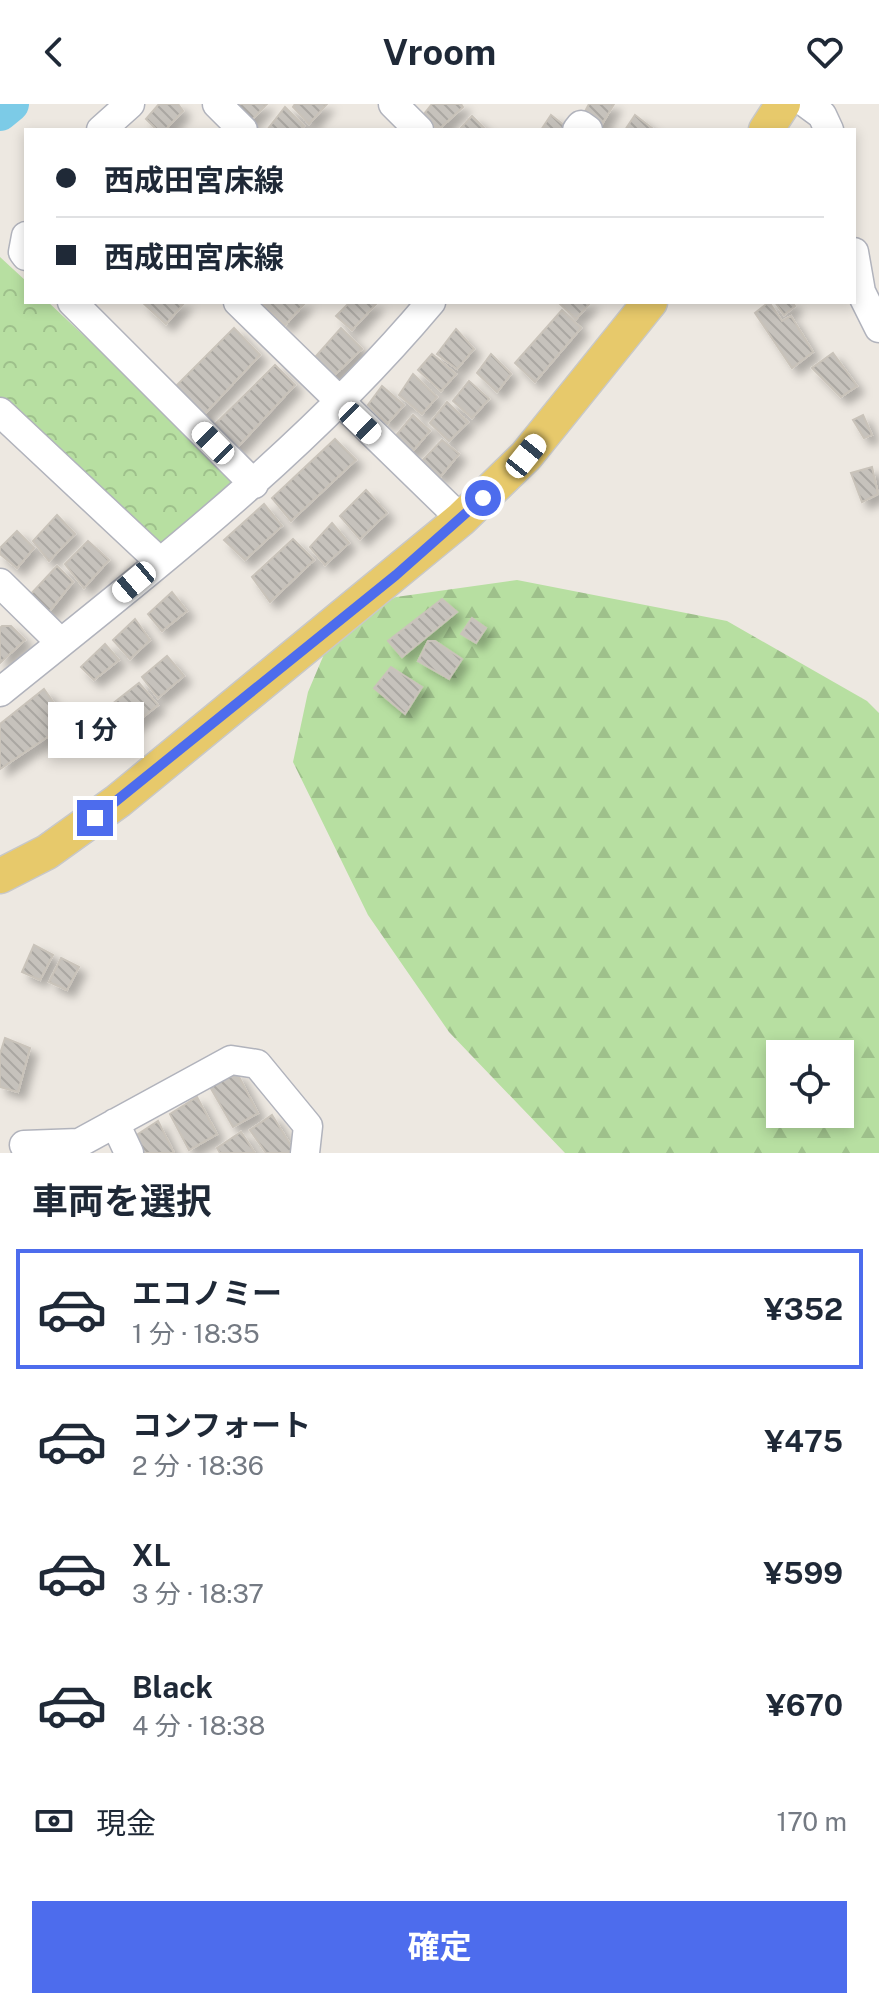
<!DOCTYPE html>
<html lang="ja">
<head>
<meta charset="utf-8">
<style>
	:root { --surface:#fff; --page:#f6f6f7; --text:#1f2937; --muted:#747a83; --line:#e0e1e3; --accent:#4d6ced }
	body { margin:0; font-family:"Public Sans","Noto Sans JP",sans-serif; background:var(--page); color:var(--text); height:100vh; display:flex; flex-direction:column; font-size:30px; white-space:nowrap }
	* { box-sizing:border-box; margin:0 }
	p { font-size:26px; color:var(--muted) }
	.icon { flex:none; width:44px; height:44px; fill:none; stroke:currentColor; stroke-width:2; stroke-linecap:round; stroke-linejoin:round }
	.map { position:relative; height:1049px; overflow:hidden }
	.drawer { display:flex; flex-direction:column; background:var(--surface); flex:1 }
	.drawer>* { flex:none }
	.banner { position:absolute; left:24px; top:24px; width:832px; height:176px; border-radius:0px; box-shadow:0 4px 12px #0003; display:grid; align-content:center; height:176px; padding:0 32px; background:var(--surface) }
	.fabs { position:absolute; left:766px; top:936px; display:grid; gap:16px }
	.fabs a { display:grid; place-items:center; width:88px; height:88px; border-radius:0px; background:var(--surface); box-shadow:0 4px 12px #0003; font-size:40px }
	.end { position:absolute; width:36px; height:36px; margin:-18px; border:10px solid #4d6ced; background:#fff; box-shadow:0 0 0 4px #fff }
	.from { border-radius:50% }
	.bubble { position:absolute; height:56px; border-radius:0px; background:var(--surface); box-shadow:0 4px 12px #0003; font-size:26px; font-weight:700; line-height:56px; text-align:center }
	.car { position:absolute; width:24px; height:48px; margin:-24px -12px; border-radius:10px; box-shadow:0 0 6px 2px #0007; background:linear-gradient(#fff 24%,#345 0 40%,#fff 0 76%,#345 0 86%,#fff 0) }
	.banner b { display:flex; align-items:center; gap:28px; height:76px; font-size:30px }
	.banner b+b { border-top:2px solid var(--line) }
	.banner i { width:20px; height:20px; background:var(--text) }
	ul { padding:0; list-style:none }
	li { display:flex; align-items:center; gap:24px; height:120px; margin:0 16px 12px; padding:0 16px; border:4px solid transparent; border-radius:0px }
	li div { flex:1 }
	li b { display:block; font-size:30px }
	li em { font-style:normal; font-weight:700 }
	li.selected { border-color:var(--accent) }
	li>.icon { width:72px; height:72px; stroke-width:1.5 }
	h2 { padding:0 32px; font-size:36px; line-height:96px }
	.pay { display:flex; align-items:center; gap:20px; height:88px; padding:0 32px; font-size:30px }
	.pay p { margin-inline-start:auto }
	.cta { display:flex; gap:16px; margin-top:auto; padding:16px 32px }
	.cta a { flex:1; height:92px; border-radius:0px; background:var(--accent); color:#fff; font-size:32px; font-weight:700; line-height:92px; text-align:center }
	header { display:flex; justify-content:space-between; align-items:center; height:104px; padding:0 32px; background:var(--surface); font-size:36px; font-weight:700 }
	.map>svg:first-child { display:block }
</style>
</head>
<body>
<header><svg class="icon" aria-label="back" viewBox="0 0 24 24"><path d="M15 5l-7 7 7 7"/></svg>Vroom<svg class="icon" aria-label="heart" viewBox="0 0 24 24"><path d="M12 20l-8-8c-3-5 5-10 8-4 3-6 11-1 8 4z"/></svg></header>
<div class="map">
<svg width="879" height="1049" viewBox="0 0 879 1049">
	<defs>
		<pattern id="forest-firs" width="22" height="20" patternUnits="userSpaceOnUse" patternTransform="scale(2)"><rect width="22" height="20" fill="#b7dfa1"/><path d="M5 1l3.5 6h-7zM16 11l3.5 6h-7z" fill="#9ec08b"/></pattern>
		<pattern id="park-crowns" width="20" height="18" patternUnits="userSpaceOnUse" patternTransform="scale(2)"><rect width="20" height="18" fill="#b7dfa1"/><path d="M2 6a3 3 0 1 1 6 0M12 15a3 3 0 1 1 6 0" fill="none" stroke="#9ec08b"/></pattern>
		<pattern id="building-back-hatch" width="6" height="6" patternUnits="userSpaceOnUse" patternTransform="scale(2)"><rect width="6" height="6" fill="#c6c2bc"/><path d="M-1 5l2 2M0 0l6 6M5-1l2 2" fill="none" stroke="#aaa7a2"/></pattern>
		<filter id="shadow"><feDropShadow dx="7" dy="7" stdDeviation="4" flood-color="#0004"/></filter>
	</defs>
	<rect width="100%" height="100%" fill="#ede8e1"/>
	<!-- forest -->
	<path fill="url(#forest-firs)" fill-rule="evenodd" d="M517 476 727 517 867 597 879 609V1049H565L449 928 368 811 293 658 308 588 336 522 396 493ZM780 950H840V1010H780Z"/>
	<!-- park -->
	<path fill="url(#park-crowns)" d="M0 153 26 177V198H48L234 372V386L156 450 0 298Z"/>
	<g fill="none" stroke-linecap="round" stroke-linejoin="round">
		<!-- river -->
		<path stroke="#7ccbe7" stroke-width="36" d="M0 9 11 0"/>
	</g>
	<!-- building -->
	<path fill="url(#building-back-hatch)" stroke="#c9c3ba" stroke-width="2" filter="url(#shadow)" d="M159 0H178L183 7 165 26H157L146 15Z
		M229 0H267L245 23Z
		M295 0H327L309 20 293 3Z
		M432 0H461L463 3 438 26 424 10Z
		M589 0H614L599 25 582 13Z
		M285 3 304 22 300 26H267Z
		M551 11 565 22 562 26H541Z
		M635 11 652 24 650 26H625Z
		M472 12 486 26H459Z
		M142 198H185L166 220Z
		M267 198H306L285 221 263 201Z
		M350 198 377 199 352 226 336 212Z
		M558 198H591L576 215Z
		M769 198 782 217 791 212 813 248 792 264 755 209Z
		M775 198H792L795 202 784 211Z
		M562 206 581 224 535 278 515 259Z
		M234 224 260 251 199 316 171 287Z
		M341 224 362 245 326 279 309 260Z
		M456 225 474 245 457 265 437 250Z
		M833 249 857 282 841 293 812 264Z
		M432 250 456 270 441 287 418 266Z
		M491 250 511 270 497 288 477 269Z
		M275 261 295 281 233 348 209 326Z
		M413 270 437 293 422 310 399 291Z
		M469 277 489 295 472 314 453 297Z
		M382 282 404 301 387 320 368 301Z
		M447 298 468 318 449 337 430 319Z
		M413 311 430 327 411 349 394 334Z
		M863 311 872 331 864 334 853 316Z
		M335 335 356 356 291 417 272 394Z
		M442 336 459 350 440 373 422 357Z
		M872 363 878 390 862 398 851 369Z
		M366 386 387 409 360 435 340 412Z
		M264 400 282 422 245 456 224 436Z
		M57 411 75 430 49 457 33 437Z
		M332 419 349 439 325 461 310 443Z
		M17 427 34 444 17 464 0 450V444Z
		M293 435 314 456 270 498 252 473Z
		M88 437 109 456 84 484 65 460Z
		M57 462 73 478 48 509 29 492Z
		M172 488 187 507 162 527 148 510Z
		M442 495 457 508 402 553 388 537Z
		M472 514 486 524 476 539 461 530Z
		M135 515 150 536 130 555 113 536Z
		M2 522H11L25 536 0 559V524Z
		M428 537H435L462 555 449 575 418 557Z
		M105 540 119 556 94 576 81 563Z
		M167 552 184 572 158 594 142 573Z
		M391 563 422 583 405 610 374 584Z
		M139 579 158 601 129 624 111 601Z
		M44 585 68 619 0 665V620Z
		M34 841 53 851 40 876 22 868Z
		M61 854 79 863 67 886 49 878Z
		M5 934 30 944 18 988 0 983V950Z
		M237 969 258 1009 233 1023 210 983Z
		M197 993 217 1030 189 1046 170 1010Z
		M272 1011 293 1045 287 1049H266L250 1026Z
		M158 1017 174 1049H144L135 1032Z
		M241 1028 255 1049H220L217 1044Z"/>
	<g fill="none" stroke-linecap="round" stroke-linejoin="round">
		<defs>
			<path id="minor" d="M217 0 243 26
				M393 0 419 26
				M807 0 822 11 829 26
				M101 26 130 0
				M577 26 581 21 588 26
				M26 132 23 148 26 152
				M854 148 861 188 879 224
				M72 198 254 380
				M238 198 461 415
				M0 308 159 457
				M0 479 61 539
				M0 588C151 466 306 347 431 198
				M115 1019 129 1049
				M24 1041 79 1039 231 956 257 960 308 1022 305 1049"/>
			<path id="major" d="M766 26 783 0
				M0 772 47 748 118 697 461 415 526 352 650 198"/>
		</defs>
		<!-- minor casing -->
		<use href="#minor" stroke="#b1b3bc" stroke-width="31"/>
		<!-- major casing -->
		<use href="#major" stroke="#c8c8c8" stroke-width="37"/>
		<!-- minor -->
		<use href="#minor" stroke="#fff" stroke-width="28"/>
		<!-- major -->
		<use href="#major" stroke="#e7c96b" stroke-width="34"/>
	</g>
	<g fill="none" stroke-linecap="round" stroke-linejoin="round">
		<!-- route -->
		<path stroke="#4d6ced" stroke-width="10" d="M95 714 396 471 483 394"/>
	</g>
</svg>
<div class="fabs">
<a><svg class="icon" aria-label="locate" viewBox="0 0 24 24"><circle cx="12" cy="12" r="6"/><path d="M12 2v4M12 18v4M2 12h4M18 12h4"/></svg></a>
</div>
<i class="end from" style="left:483px;top:394px"></i>
<i class="end" style="left:95px;top:714px"></i>
<div class="bubble" style="left:48px;top:598px;width:96px">1 分</div>
<i class="car" style="left:360px;top:319px;rotate:134deg"></i>
<i class="car" style="left:213px;top:339px;rotate:315deg"></i>
<i class="car" style="left:526px;top:352px;rotate:39deg"></i>
<i class="car" style="left:134px;top:478px;rotate:230deg"></i>
<div class="banner">
<b><i class="from"></i>西成田宮床線</b>
<b><i></i>西成田宮床線</b>
</div>
</div>
<section class="drawer">
<h2>車両を選択</h2>
<ul>
<li class="selected"><svg class="icon" aria-label="car" viewBox="0 0 24 24"><path d="M5 17H2v-5l4-1 3-4h7l3 4 3 1v5h-3M9 17h6M6 11h13"/><circle cx="7" cy="17" r="2"/><circle cx="17" cy="17" r="2"/></svg><div><b>エコノミー</b><p>1 分 · 18:35</p></div><em>¥352</em></li>
<li><svg class="icon" aria-label="car" viewBox="0 0 24 24"><path d="M5 17H2v-5l4-1 3-4h7l3 4 3 1v5h-3M9 17h6M6 11h13"/><circle cx="7" cy="17" r="2"/><circle cx="17" cy="17" r="2"/></svg><div><b>コンフォート</b><p>2 分 · 18:36</p></div><em>¥475</em></li>
<li><svg class="icon" aria-label="car" viewBox="0 0 24 24"><path d="M5 17H2v-5l4-1 3-4h7l3 4 3 1v5h-3M9 17h6M6 11h13"/><circle cx="7" cy="17" r="2"/><circle cx="17" cy="17" r="2"/></svg><div><b>XL</b><p>3 分 · 18:37</p></div><em>¥599</em></li>
<li><svg class="icon" aria-label="car" viewBox="0 0 24 24"><path d="M5 17H2v-5l4-1 3-4h7l3 4 3 1v5h-3M9 17h6M6 11h13"/><circle cx="7" cy="17" r="2"/><circle cx="17" cy="17" r="2"/></svg><div><b>Black</b><p>4 分 · 18:38</p></div><em>¥670</em></li>
</ul>
<div class="pay"><svg class="icon" aria-label="cash" viewBox="0 0 24 24"><path d="M3 7h18v10H3z"/><circle cx="12" cy="12" r="2"/></svg>現金<p>170 m</p></div>
<div class="cta"><a>確定</a></div>
</section>
</body>
</html>
